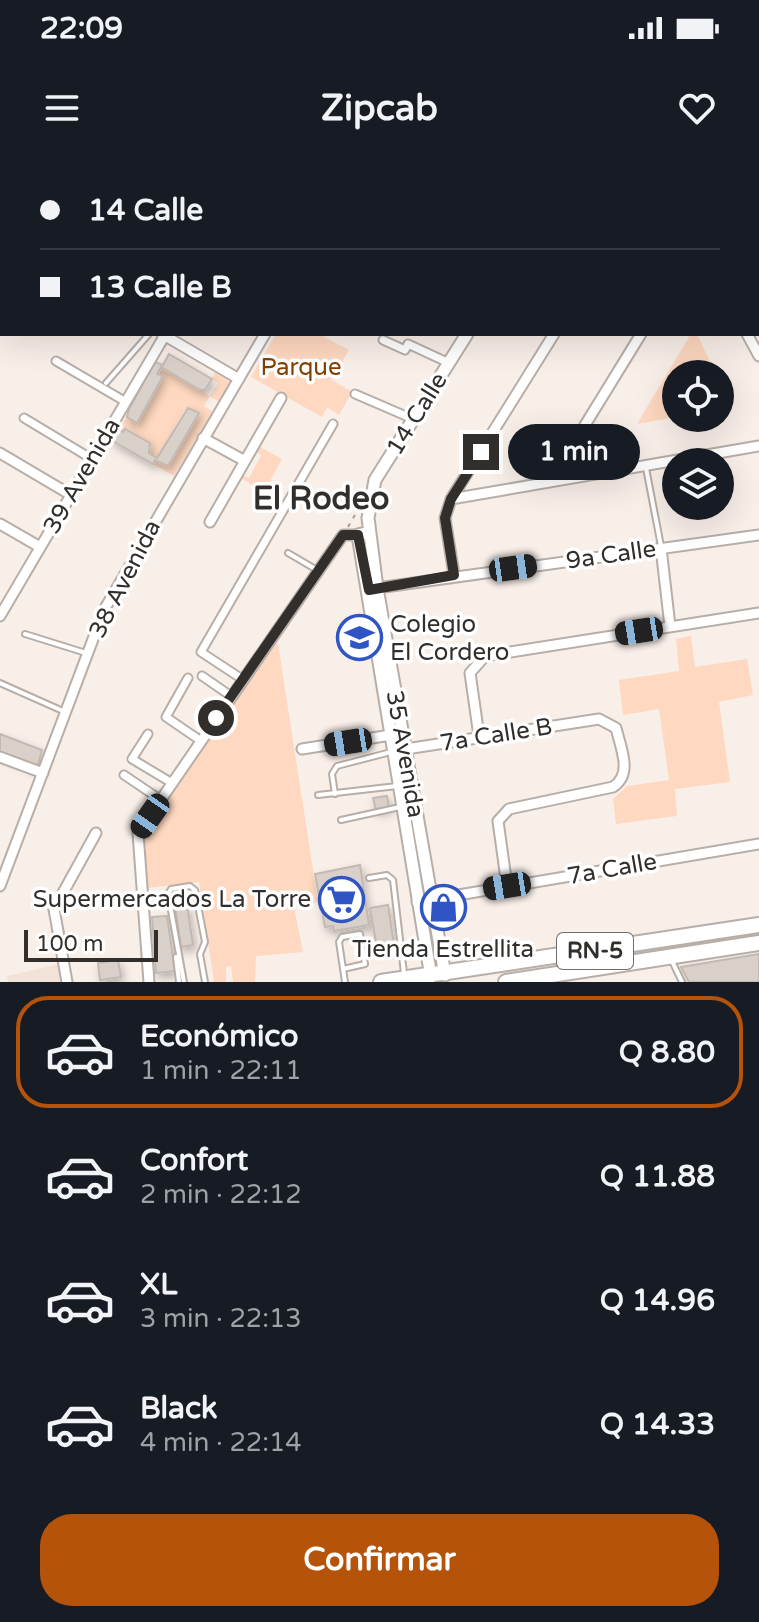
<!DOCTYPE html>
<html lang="es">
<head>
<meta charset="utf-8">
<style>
	:root { --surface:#171b24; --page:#20242c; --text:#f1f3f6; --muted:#9ea1a6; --line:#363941; --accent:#b45309 }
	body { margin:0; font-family:"Varela Round",sans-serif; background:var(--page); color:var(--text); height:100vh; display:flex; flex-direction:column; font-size:30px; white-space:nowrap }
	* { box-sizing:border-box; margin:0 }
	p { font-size:26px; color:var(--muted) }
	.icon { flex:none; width:44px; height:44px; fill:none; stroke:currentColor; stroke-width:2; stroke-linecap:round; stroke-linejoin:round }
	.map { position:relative; height:822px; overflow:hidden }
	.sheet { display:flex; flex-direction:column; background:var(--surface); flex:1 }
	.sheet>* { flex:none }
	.banner { position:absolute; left:0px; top:0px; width:760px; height:176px; box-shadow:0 8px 32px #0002; display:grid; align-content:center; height:176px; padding:0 40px; background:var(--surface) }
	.tools { position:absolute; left:662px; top:200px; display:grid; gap:16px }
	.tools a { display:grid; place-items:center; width:72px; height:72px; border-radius:50%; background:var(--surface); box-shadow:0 8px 32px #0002; font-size:40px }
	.scale { position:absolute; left:24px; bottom:20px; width:134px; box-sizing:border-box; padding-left:8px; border:4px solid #322e2c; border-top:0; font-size:22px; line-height:28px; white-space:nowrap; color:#322e2c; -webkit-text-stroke:6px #fff; paint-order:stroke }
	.end { position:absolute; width:36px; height:36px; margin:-18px; border:10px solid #322e2c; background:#fff; box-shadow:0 0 0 4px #fff }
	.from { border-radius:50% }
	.bubble { position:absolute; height:56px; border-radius:28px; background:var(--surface); box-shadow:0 8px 32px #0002; font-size:26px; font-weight:700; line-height:56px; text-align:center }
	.car { position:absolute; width:24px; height:48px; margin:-24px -12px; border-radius:10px; box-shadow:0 0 6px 2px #0007; background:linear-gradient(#222 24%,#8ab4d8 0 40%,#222 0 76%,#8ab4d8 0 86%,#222 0) }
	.banner b { display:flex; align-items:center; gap:28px; height:76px; font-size:30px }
	.banner b+b { border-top:2px solid var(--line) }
	.banner i { width:20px; height:20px; background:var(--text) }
	ul { padding:14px 0 0; list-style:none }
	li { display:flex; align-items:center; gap:24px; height:112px; margin:0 16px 12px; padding:0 24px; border:4px solid transparent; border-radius:32px }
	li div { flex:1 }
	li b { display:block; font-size:30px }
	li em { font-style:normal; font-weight:700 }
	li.on { border-color:var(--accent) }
	li>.icon { width:72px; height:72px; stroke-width:1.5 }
	.cta { display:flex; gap:16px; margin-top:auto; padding:16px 40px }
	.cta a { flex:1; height:92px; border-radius:32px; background:var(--accent); color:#fff; font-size:32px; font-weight:700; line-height:92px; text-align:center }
	.status { display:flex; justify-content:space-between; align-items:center; height:56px; padding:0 40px; background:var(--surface); direction:ltr }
	.status svg { height:22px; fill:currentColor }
	header { display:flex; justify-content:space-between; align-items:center; height:104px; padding:0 40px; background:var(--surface); font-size:36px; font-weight:700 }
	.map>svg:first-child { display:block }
</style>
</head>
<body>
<div class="status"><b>22:09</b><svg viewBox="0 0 49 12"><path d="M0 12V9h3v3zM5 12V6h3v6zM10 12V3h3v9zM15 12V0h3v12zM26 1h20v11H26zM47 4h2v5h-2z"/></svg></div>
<header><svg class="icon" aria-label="menu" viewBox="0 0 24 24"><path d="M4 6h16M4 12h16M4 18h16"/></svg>Zipcab<svg class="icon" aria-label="heart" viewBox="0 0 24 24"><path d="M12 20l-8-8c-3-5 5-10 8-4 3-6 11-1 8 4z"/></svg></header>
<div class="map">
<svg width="759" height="822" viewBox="0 0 759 822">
	<defs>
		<filter id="shadow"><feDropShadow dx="2.5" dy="4.5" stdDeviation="4" flood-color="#0004"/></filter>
	</defs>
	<rect width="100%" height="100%" fill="#f9efe9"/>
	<!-- built -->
	<path fill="#f3e2d8" d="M59 804 63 822H8L7 816Z"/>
	<!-- green -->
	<path fill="#fed8c0" d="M276 174H319L349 190 332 220 352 232 339 255 327 247 322 257 251 217Z
		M686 174H697L716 214H676V257L637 264 689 177Z
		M161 207 210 236 218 223 212 219 215 212 230 222 219 242 210 236 204 246 213 252 174 316 153 304 155 300 168 306 199 253 189 248 184 251 157 298 149 293 152 287 126 269 123 272 118 269 127 257 137 263 162 216 157 214Z
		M260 287 282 299 264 332 241 318 242 315 249 318 261 295 257 292Z
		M691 476 695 507 747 499 753 535 719 542 730 622 675 629 677 656 616 664 613 639 627 626 669 620 659 549 623 555 619 520 679 511 676 479Z
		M278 484 318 742 294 747 303 792 256 796 255 822H233L231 806 226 807V822H214L199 722 146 728 142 675 268 487Z"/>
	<!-- building -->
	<path fill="#dad0ca" stroke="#c2b9b3" stroke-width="2" filter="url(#shadow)" d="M169 194 212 219 205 230H200L161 207 157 214 163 216 137 263 127 257 129 249 155 202 163 205Z
		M188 248 199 253 168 306 155 300 153 304 111 280 118 269 123 272 125 269 150 283 149 293 157 298Z
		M364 470 367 482 354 485 351 473Z
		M0 574 42 590 37 608 0 593Z
		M387 636 389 648 376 650 373 638Z
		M360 705 369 765 334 771 333 766 325 767 315 714Z
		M187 745 193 785 181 787 175 747Z
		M388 745 394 785 377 788 370 748Z
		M167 756 175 811 156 813 152 757Z
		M759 794V822H689L681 807Z
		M118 800 121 817 100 820 98 803Z"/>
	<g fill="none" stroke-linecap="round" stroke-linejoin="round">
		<defs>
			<path id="service" d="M16 2 17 0
				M74 2 75 0
				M106 223 149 174
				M646 308 661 386
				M288 393 317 410
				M25 474 86 493
				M0 523 63 551
				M335 634 332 614 337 606 391 592
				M318 635 397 626
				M341 660 400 647
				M369 718 387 715 393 720 404 813
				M176 797 179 822
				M671 799 682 822
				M343 809 365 804 360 774 342 777 339 782 345 822
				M184 822 168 734 171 729 190 726 195 730 205 782 200 794 205 822"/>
			<path id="pedestrian" d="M383 180 405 190 408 184 449 203
				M56 201 126 242
				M355 234 413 259
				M24 258 92 299
				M202 516 231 536
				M188 518 166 557 201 581
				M242 519 201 492 333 264
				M148 574 132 599 172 623
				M124 615 161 640"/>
			<path id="minor" d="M654 0 655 2
				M196 2 197 0
				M366 2 367 0
				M0 23 2 25
				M0 74 2 75
				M758 74H759
				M0 137 2 133
				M162 174 239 219
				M747 174 759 196
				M203 278 245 301
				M0 293 71 335
				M550 322 641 174
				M451 339 759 286
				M210 362 281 238
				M0 364 40 387
				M661 388 670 466
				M454 415 445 358 451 339 554 174
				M370 429 759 375
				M0 456 165 175
				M479 576 470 513 485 496 759 453
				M302 589 391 575
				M393 591 599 559 616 568C621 589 633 614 613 627L509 649 498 661 507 726
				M0 597 43 613
				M0 726 104 450 265 174
				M417 742 759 684
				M67 822 54 749 96 673
				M149 822 138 673 343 375H358"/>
			<path id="tertiary" d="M748 0 749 2
				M577 2 578 0
				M758 18 759 20
				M369 372 358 375 431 817
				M445 815 377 428 368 358 375 320 467 174"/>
			<path id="primary" d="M381 822 759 765
				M506 822 759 783"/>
		</defs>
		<!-- service casing -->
		<use href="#service" stroke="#b7aea8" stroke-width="8"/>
		<!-- pedestrian casing -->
		<use href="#pedestrian" stroke="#b7aea8" stroke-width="11"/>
		<!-- minor casing -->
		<use href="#minor" stroke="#b7aea8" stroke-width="13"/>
		<!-- tertiary casing -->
		<use href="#tertiary" stroke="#b7aea8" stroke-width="15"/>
		<!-- primary casing -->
		<use href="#primary" stroke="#b7aea8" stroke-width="18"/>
		<!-- path -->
		<path stroke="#a79f9b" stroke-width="2" stroke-dasharray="4 6" stroke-linecap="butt" d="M348 367 359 348"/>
		<!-- service -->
		<use href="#service" stroke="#fff" stroke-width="4"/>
		<!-- pedestrian -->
		<use href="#pedestrian" stroke="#fff" stroke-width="7"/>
		<!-- minor -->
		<use href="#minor" stroke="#fff" stroke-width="9"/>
		<!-- tertiary -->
		<use href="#tertiary" stroke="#fff" stroke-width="11"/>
		<!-- primary -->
		<use href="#primary" stroke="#fff" stroke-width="14"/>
	</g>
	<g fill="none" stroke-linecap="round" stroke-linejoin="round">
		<!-- route -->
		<path stroke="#322e2c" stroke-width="10" d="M216 558 343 375H358L369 430 454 415 445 358 451 339 481 292"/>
	</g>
	<!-- icons -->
	<defs>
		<symbol id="school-ring" viewBox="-11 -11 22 22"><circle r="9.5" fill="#fff" stroke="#2f54c4" stroke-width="1.5"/><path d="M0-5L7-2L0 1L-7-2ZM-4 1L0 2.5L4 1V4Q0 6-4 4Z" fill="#2f54c4"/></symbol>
		<symbol id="supermarket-ring" viewBox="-11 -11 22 22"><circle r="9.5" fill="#fff" stroke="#2f54c4" stroke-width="1.5"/><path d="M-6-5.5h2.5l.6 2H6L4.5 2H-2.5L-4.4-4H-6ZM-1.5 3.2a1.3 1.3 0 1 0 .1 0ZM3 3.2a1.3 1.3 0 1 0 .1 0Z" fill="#2f54c4"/></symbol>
		<symbol id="shop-ring" viewBox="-11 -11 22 22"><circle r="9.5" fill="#fff" stroke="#2f54c4" stroke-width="1.5"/><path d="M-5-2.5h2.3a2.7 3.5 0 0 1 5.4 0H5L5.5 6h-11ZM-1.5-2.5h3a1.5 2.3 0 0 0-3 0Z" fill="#2f54c4"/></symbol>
	</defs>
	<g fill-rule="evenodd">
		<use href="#school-ring" x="334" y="452" width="51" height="51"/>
		<use href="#supermarket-ring" x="316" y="714" width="51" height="51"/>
		<use href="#shop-ring" x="418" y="722" width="51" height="51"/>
	</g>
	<g text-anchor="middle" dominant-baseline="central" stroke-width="7" stroke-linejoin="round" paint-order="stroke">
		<!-- shield labels -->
		<rect fill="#fff" stroke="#706d6b" stroke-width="2" x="557" y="773" width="76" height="36" rx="6"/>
		<g font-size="22" font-weight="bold" fill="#322e2c">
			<text x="595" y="791">RN-5</text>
		</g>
		<!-- park labels -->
		<g font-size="24" fill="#824002" stroke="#fff">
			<text x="301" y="207">Parque</text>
		</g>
		<!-- street labels -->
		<g font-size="24" fill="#322e2c" stroke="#fff">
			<text transform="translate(417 254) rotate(-58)">14 Calle</text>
			<text transform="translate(82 316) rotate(-60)">39 Avenida</text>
			<text transform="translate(611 395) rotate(-8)">9a Calle</text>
			<text transform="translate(125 419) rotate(-63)">38 Avenida</text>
			<text transform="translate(496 575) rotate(-9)">7a Calle B</text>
			<text transform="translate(405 594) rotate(80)">35 Avenida</text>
			<text transform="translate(612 709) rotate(-10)">7a Calle</text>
		</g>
		<!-- poi labels -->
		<g font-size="24" fill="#322e2c" stroke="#fff" text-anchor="start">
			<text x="390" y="464">Colegio<tspan x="390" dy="28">El Cordero</tspan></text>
			<text x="311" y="739" text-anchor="end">Supermercados La Torre</text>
			<text x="443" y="789" text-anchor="middle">Tienda Estrellita</text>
		</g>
		<!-- district labels -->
		<g font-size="32" font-weight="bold" fill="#322e2c" stroke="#fff">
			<text x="321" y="339">El Rodeo</text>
		</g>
	</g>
</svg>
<div class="tools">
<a><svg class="icon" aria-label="locate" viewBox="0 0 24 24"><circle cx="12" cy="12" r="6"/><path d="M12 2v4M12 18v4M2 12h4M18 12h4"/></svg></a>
<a><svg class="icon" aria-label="layers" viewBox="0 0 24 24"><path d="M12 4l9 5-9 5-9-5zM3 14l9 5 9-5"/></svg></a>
</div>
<div class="scale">100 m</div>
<i class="end from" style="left:216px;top:558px"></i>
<i class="end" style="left:481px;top:292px"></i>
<div class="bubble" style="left:508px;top:264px;width:132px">1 min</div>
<i class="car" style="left:513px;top:408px;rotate:82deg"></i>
<i class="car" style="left:639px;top:471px;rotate:261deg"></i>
<i class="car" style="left:348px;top:582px;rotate:261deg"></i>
<i class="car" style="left:150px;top:656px;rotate:215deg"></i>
<i class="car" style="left:507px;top:726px;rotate:261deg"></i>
<div class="banner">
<b><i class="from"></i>14 Calle</b>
<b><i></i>13 Calle B</b>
</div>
</div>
<section class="sheet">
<ul>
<li class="on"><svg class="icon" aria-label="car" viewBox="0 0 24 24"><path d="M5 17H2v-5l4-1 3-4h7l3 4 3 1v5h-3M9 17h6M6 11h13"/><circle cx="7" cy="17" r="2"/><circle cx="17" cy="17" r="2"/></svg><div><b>Económico</b><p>1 min · 22:11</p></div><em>Q 8.80</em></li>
<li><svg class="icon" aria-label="car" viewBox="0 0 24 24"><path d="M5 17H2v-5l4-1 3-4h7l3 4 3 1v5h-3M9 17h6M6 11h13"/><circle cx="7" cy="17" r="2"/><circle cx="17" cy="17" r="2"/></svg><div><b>Confort</b><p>2 min · 22:12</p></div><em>Q 11.88</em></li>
<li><svg class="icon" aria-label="car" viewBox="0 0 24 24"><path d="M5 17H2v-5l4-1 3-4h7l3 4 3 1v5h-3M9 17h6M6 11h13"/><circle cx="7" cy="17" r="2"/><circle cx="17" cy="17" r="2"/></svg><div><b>XL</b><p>3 min · 22:13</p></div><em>Q 14.96</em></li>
<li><svg class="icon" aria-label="car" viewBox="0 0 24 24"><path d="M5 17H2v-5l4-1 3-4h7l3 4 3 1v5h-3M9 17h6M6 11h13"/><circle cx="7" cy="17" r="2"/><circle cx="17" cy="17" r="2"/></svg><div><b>Black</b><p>4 min · 22:14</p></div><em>Q 14.33</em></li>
</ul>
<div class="cta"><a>Confirmar</a></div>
</section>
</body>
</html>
